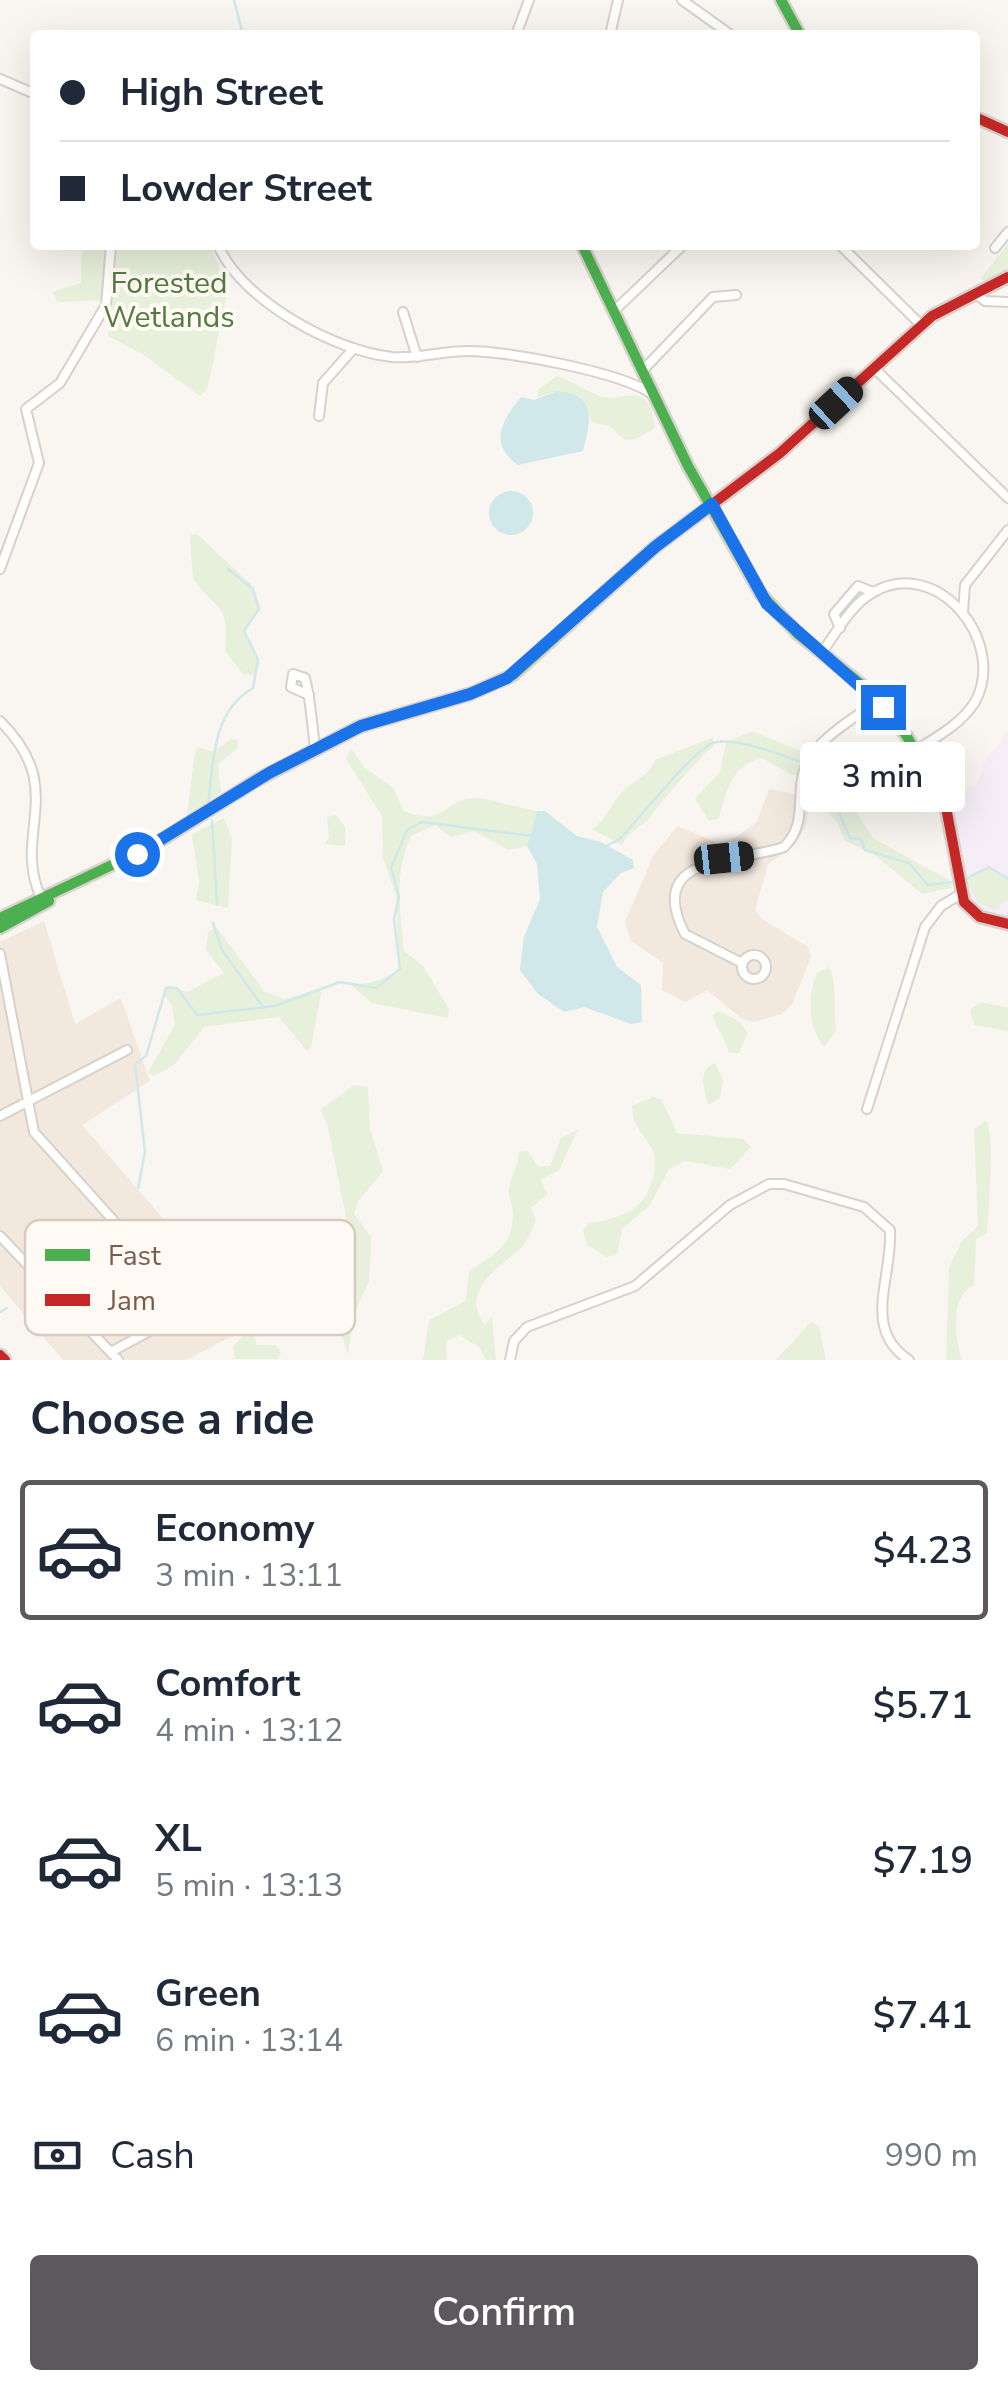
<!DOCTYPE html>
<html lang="en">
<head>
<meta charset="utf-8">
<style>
	:root { --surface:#fff; --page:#f2f2f3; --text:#1f2937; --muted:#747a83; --line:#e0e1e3; --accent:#5c585b }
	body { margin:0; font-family:"Nunito Sans",sans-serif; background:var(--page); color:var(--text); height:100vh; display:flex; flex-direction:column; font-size:38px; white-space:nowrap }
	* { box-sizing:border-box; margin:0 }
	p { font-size:32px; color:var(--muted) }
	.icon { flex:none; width:55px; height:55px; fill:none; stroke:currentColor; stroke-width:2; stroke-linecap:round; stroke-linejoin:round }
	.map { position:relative; height:1360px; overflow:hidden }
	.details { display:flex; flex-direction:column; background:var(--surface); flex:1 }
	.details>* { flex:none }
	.hud { position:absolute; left:30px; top:30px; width:950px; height:220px; border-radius:10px; box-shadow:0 10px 40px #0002; display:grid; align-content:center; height:220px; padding:0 30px; background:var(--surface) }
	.end { position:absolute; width:45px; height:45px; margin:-22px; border:12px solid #1a73e8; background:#fff; box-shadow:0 0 0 5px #fff }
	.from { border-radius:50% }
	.bubble { position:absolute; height:70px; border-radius:10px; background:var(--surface); box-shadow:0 10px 40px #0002; font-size:32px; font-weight:600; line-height:70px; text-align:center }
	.car { position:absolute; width:30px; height:60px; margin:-30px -15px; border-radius:12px; box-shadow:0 0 8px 2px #0007; background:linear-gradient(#222 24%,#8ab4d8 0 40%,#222 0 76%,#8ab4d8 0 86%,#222 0) }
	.hud b { display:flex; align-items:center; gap:35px; height:95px; font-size:38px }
	.hud b+b { border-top:2px solid var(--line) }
	.hud i { width:25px; height:25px; background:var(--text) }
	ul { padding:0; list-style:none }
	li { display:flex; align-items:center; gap:30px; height:140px; margin:0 20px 15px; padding:0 10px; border:5px solid transparent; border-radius:10px }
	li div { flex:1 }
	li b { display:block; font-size:38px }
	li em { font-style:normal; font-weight:600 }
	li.current { border-color:var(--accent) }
	li>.icon { width:90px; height:90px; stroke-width:1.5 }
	h2 { padding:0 30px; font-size:45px; line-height:120px }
	.pay { display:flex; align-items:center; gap:25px; height:110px; padding:0 30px; font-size:38px }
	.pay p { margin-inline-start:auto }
	.primary-button { display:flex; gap:20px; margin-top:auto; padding:20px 30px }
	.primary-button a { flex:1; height:115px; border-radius:10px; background:var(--accent); color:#fff; font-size:40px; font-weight:600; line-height:115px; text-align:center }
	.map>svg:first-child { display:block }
</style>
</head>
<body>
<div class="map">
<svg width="1008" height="1360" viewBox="0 0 1008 1360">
	<rect width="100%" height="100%" fill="#f9f5f0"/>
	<!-- residential -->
	<path fill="#f2e8de" d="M769 789 809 797 807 823 796 844 768 864 755 910 762 919 808 947 811 957 792 1004 782 1014 754 1022 742 1019 707 990 685 1002 662 990 663 963 630 940 625 922 654 854 678 826 717 843 733 839 757 822Z
		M44 921 75 1024 121 998 150 1081 82 1125 255 1324 186 1360H63L0 1286V942Z"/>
	<!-- education -->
	<path fill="#f6eef6" d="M1008 733V920L978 912 966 896 949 796 977 785 986 759Z"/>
	<!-- green -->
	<path fill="#e7f0db" d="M1008 244V270L986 281 980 279Z
		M82 245H108L103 300 58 302 52 292 81 283Z
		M115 245 211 247 228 288 210 377 206 391 200 396 144 355 108 336Z
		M557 376C573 381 587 392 602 397 623 403 650 377 655 428L636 439 625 440 609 426 592 423 585 402 557 391 537 397 538 390Z
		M197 534 254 587 258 608 245 630 260 664 254 675 243 674 225 651C230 602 218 613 193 579L190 541 191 535Z
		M752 731 824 761 873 838 949 880 952 888 922 894 875 855 844 840 837 822 818 804 825 784 817 773 792 775 762 758C732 764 726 792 719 818L709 821 695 799 720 772 726 743Z
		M714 737 713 746C689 769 670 792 649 818 640 829 629 830 622 845L592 829C609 818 611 802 624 790 636 780 649 775 655 760Z
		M231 739 237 740 238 748 218 764 221 792 187 816 195 752 198 747 213 752Z
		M351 748 364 767 393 788 404 811C443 828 446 799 473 798 483 797 522 809 537 811L527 846 508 850 474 831 451 837 435 825 411 836C394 870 400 913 404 951L423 966 449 1009 448 1018 372 1003 351 985C369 984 384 980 399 969L396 895 383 858 382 816 346 759Z
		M336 815 345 827V846L325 844 329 837 327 817Z
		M224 818 232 839 228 908 196 900 199 881 192 834Z
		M987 868 1008 875V899L995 910 978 903 967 882 970 874Z
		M216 927 265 992 285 999 319 989 321 994 311 1046 307 1051 279 1017 204 1027 174 1065 153 1076 148 1072 175 1025 172 1006 164 995 168 985 187 992 224 973 206 950 208 932Z
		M829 967C838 982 833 1011 836 1031L824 1047C808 1027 807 996 817 973Z
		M981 1002 1008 1008V1031L974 1025 970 1010Z
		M719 1011 740 1022 747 1033 739 1053H729C727 1039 714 1027 713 1015Z
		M715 1063 723 1080 720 1098 708 1105C705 1089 696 1071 715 1063Z
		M354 1085 368 1087 370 1128 383 1172 358 1201 354 1214 371 1237V1251L369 1281 354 1313 348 1355 336 1320 344 1278 340 1234 346 1217 327 1123 320 1110Z
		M653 1097 662 1100 677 1133 743 1139 751 1147 730 1169 685 1161 669 1169 650 1205 622 1229 617 1254 607 1257 587 1245 583 1230 588 1224C620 1217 644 1213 653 1178 656 1170 656 1155 651 1147 641 1130 633 1127 632 1106Z
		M986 1121C996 1134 988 1210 987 1233L976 1239 974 1285C949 1297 955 1337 962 1360H946L949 1267 962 1241 978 1226 974 1129Z
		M578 1129 559 1170 540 1180 548 1194 531 1208 536 1220C533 1228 527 1242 521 1248 499 1268 458 1291 485 1325L492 1317 496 1360H486L479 1347 459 1335 446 1341 447 1360H423L429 1320 466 1301 469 1271C493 1255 513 1247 513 1213 513 1205 508 1197 509 1190 510 1177 518 1166 519 1152L527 1151 538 1166H550L561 1138Z
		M811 1322 819 1326 826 1360H776Z
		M247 1332 254 1336 257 1345H275L281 1352 278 1359H235L233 1346Z"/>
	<!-- water -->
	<path fill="#d0e8ea" d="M557 391C599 395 590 421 583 451L518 465C488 444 502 420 521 397L534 400Z
		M489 513a22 22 0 1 1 44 0a22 22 0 1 1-44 0Z
		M537 811H545L577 836 601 842 633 860 634 868 621 873 603 892 597 927 617 967 641 985 642 1022 631 1024 584 1007 564 1012 538 994 520 970 524 937 540 899 537 864 527 846Z"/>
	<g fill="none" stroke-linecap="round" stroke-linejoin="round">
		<!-- stream -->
		<path stroke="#d0e8ea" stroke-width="2.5" d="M234 0 243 35
			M811 765 831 776 829 789 850 838 861 839 865 850 909 863 928 885 952 882
			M208 806C213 763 212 711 253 688L258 659 244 631 259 609 253 589 228 569
			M212 820 217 905
			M604 847 620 839C638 820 693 750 713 743 732 736 784 755 803 763
			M966 879 989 867 1008 879
			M213 923 222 950 263 1007
			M138 1188 145 1152 135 1064 146 1056 166 988H177L197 1015 275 1006 340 982 376 988 400 969 394 919 399 897 391 868 407 830 422 822 532 836
			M0 1312 7 1308"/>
		<defs>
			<path id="street" d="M682 0 731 35
				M516 35 529 0
				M610 35 618 0
				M0 79 35 94
				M218 245C241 300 334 351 392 357 417 359 442 351 468 351 507 351 621 372 652 394
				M840 245 921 325
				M995 248 1008 232
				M975 293 985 301 1008 302
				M615 310 683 245
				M403 312 417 357
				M874 368 1008 498
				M644 369 713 297 736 295
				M319 416 323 383 354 348
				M0 569 39 463 26 409 60 383 106 305 111 245
				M963 612 965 585 1008 530
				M840 628 834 614 858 586 873 592
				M822 652C837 632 850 606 872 593 936 554 1008 641 975 702 961 724 937 737 916 750
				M309 695 291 687 293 674 305 678C311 701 312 725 315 748
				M0 721C70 790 10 834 42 900
				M0 954 34 1132 191 1307
				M742 967a12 12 0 1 1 24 0a12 12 0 1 1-24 0Z
				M742 963 685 934C643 853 739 863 784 847 809 823 794 793 806 765 819 737 854 719 877 701
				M867 1109 925 927 941 906 961 894
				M0 1116 127 1050
				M0 1236 118 1360
				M111 1352 223 1291
				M510 1360 514 1341 527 1327 635 1286 730 1205 769 1184H784L864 1207 890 1230C893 1277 861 1329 909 1360"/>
			<path id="fast" d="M781 0 800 35
				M582 245 688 466 761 594 798 634 862 685 906 735 928 773
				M0 918 152 846 257 780 361 726 470 694 513 675 655 547 706 509
				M0 928 49 901"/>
			<path id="jam" d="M975 117 1008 132
				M706 509 780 453 932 316 1008 277
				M928 773 945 802 964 902 980 917 1008 924
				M0 1355 5 1360"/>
		</defs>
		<!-- street casing -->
		<use href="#street" stroke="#d7d1cb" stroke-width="12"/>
		<!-- fast casing -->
		<use href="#fast" stroke="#d9d2cb" stroke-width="15"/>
		<!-- jam casing -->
		<use href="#jam" stroke="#d9d2cb" stroke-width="15"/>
		<!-- street -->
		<use href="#street" stroke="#fefefd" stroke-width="8"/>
		<!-- fast -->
		<use href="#fast" stroke="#4caf50" stroke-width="10"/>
		<!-- jam -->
		<use href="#jam" stroke="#c62828" stroke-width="10"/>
	</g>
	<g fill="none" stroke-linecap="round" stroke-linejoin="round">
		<!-- route -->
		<path stroke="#1a73e8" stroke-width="12" d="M137 854 269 773 361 726 470 694 507 678 655 547 712 504 767 604 883 707"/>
	</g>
	<g text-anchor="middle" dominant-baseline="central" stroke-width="8" stroke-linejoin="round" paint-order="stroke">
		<!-- park labels -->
		<g font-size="30" fill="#537a41" stroke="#fffaf3">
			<text x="169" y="283">Forested<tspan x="169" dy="34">Wetlands</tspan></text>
		</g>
	</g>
	<!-- legend -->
	<rect x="25" y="1220" width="330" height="115" rx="15" fill="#fffaf3" stroke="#d7cbc1" stroke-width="2.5"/>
	<rect x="45" y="1249" width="45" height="12" fill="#4caf50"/>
	<rect x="45" y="1294" width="45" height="12" fill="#c62828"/>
	<g font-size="28" fill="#7a5c4d">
		<text x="108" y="1265">Fast</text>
		<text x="108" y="1310">Jam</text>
	</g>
</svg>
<i class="end from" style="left:137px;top:854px"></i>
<i class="end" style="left:883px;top:707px"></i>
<div class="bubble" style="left:800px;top:742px;width:165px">3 min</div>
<i class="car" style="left:836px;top:403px;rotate:47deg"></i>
<i class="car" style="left:724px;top:858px;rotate:84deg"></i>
<div class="hud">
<b><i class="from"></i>High Street</b>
<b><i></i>Lowder Street</b>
</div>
</div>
<section class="details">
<h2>Choose a ride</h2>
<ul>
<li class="current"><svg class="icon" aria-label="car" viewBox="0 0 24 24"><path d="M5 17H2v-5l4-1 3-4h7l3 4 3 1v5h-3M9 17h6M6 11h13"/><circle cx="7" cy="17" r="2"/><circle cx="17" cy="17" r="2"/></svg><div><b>Economy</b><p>3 min · 13:11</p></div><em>$4.23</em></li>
<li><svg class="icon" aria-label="car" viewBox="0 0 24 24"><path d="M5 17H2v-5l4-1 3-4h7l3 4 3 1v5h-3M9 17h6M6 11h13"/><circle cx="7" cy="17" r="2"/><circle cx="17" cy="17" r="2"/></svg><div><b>Comfort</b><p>4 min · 13:12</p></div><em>$5.71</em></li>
<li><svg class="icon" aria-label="car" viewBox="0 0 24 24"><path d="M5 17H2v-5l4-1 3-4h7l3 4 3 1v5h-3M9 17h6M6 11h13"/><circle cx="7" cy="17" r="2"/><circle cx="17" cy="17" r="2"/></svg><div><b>XL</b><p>5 min · 13:13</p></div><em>$7.19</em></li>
<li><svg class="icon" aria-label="car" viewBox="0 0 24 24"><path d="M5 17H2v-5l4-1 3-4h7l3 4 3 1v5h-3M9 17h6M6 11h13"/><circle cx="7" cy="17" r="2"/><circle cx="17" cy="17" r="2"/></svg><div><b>Green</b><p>6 min · 13:14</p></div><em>$7.41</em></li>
</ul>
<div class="pay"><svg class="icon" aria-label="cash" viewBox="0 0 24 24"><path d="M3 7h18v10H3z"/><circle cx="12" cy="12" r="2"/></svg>Cash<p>990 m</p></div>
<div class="primary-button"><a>Confirm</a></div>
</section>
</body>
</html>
